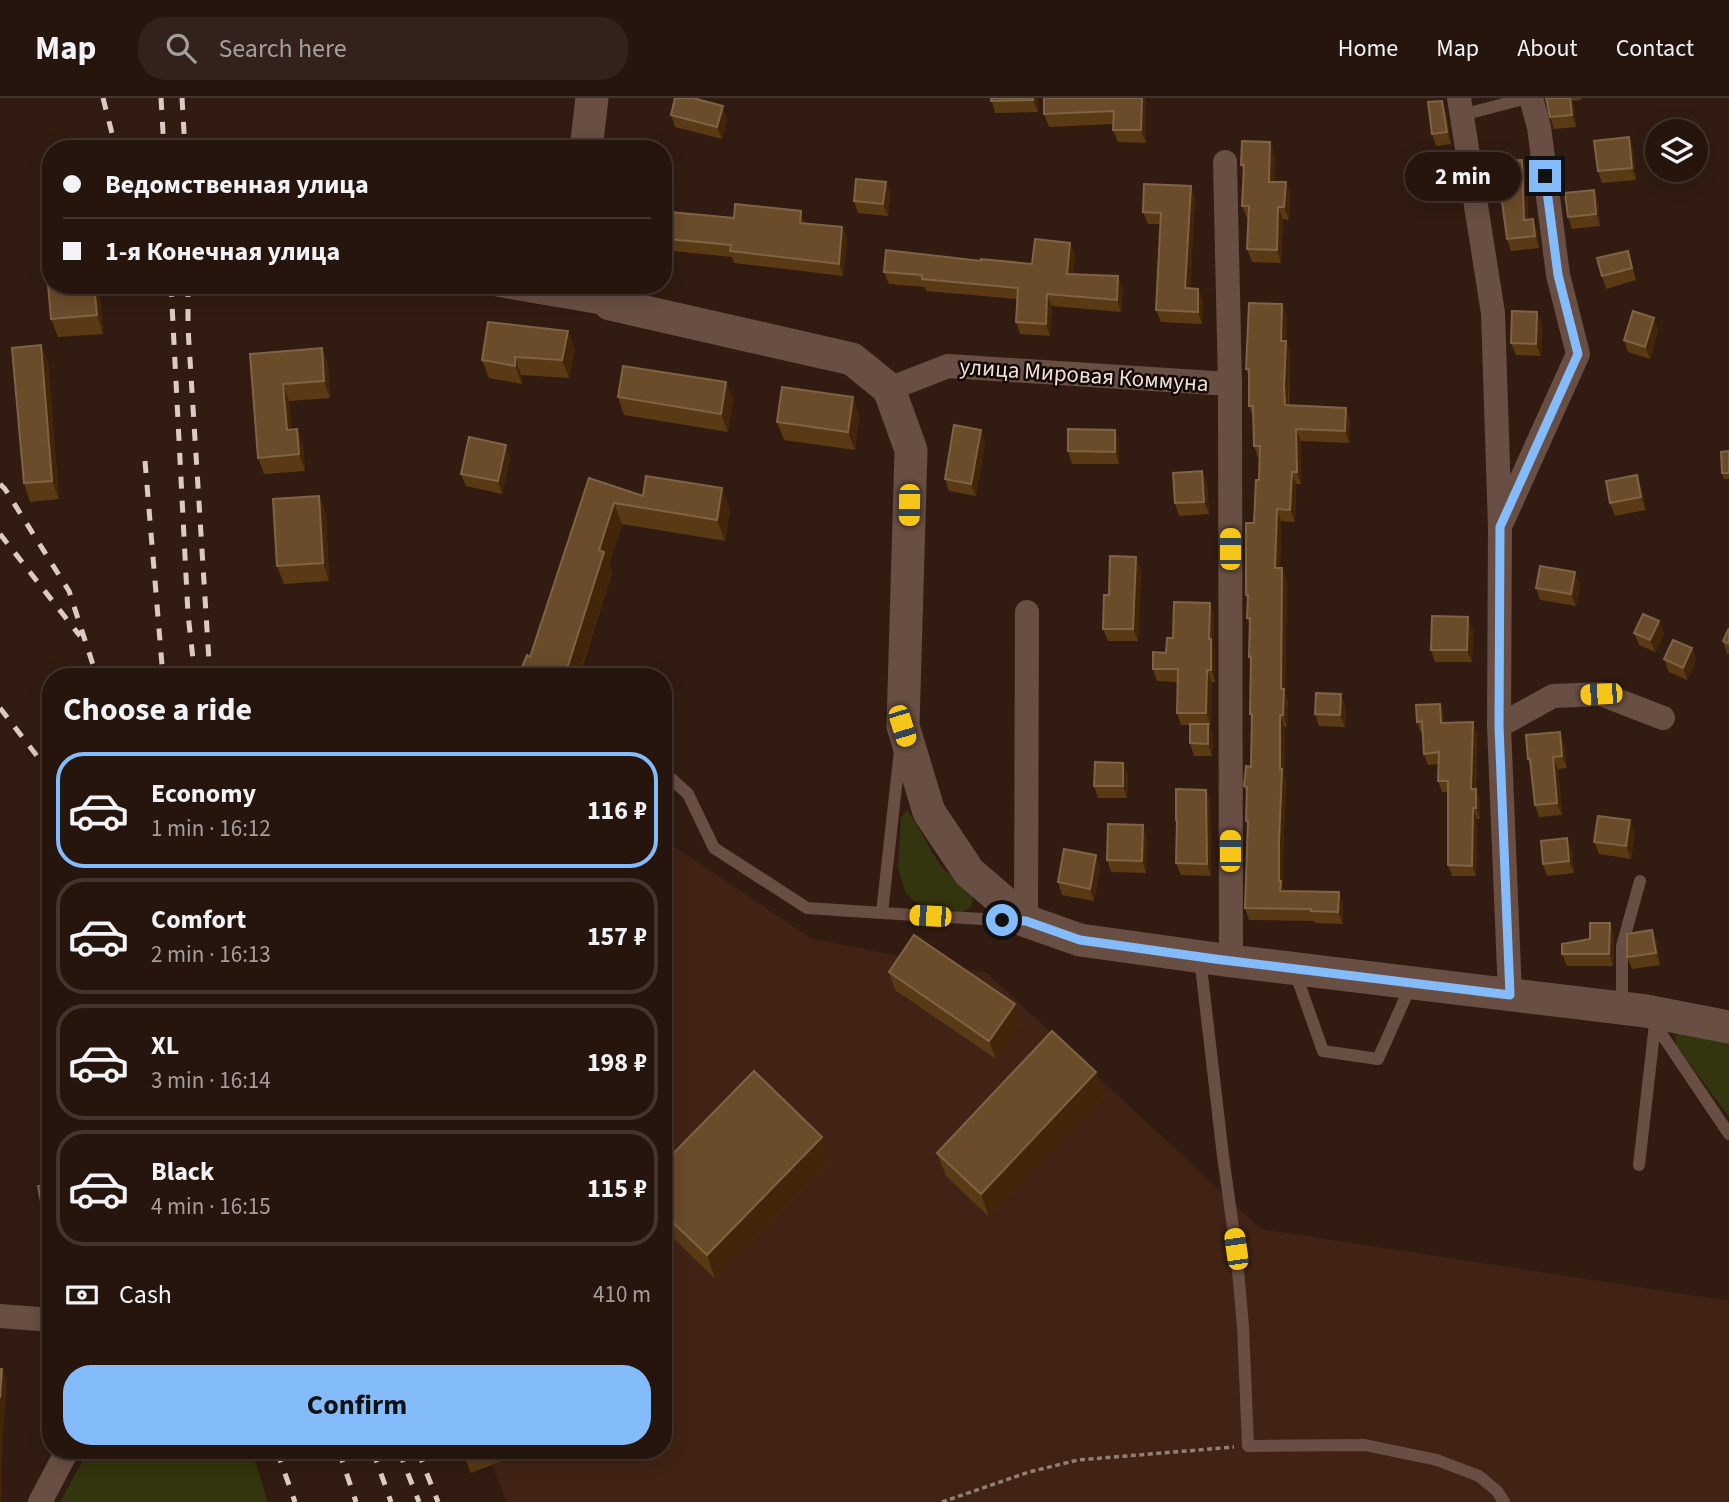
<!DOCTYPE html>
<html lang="en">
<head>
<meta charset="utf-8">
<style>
	:root { --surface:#26150d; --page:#32221b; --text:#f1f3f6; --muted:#a49f9d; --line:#42342e; --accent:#84bcfb }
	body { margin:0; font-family:"Source Sans 3",sans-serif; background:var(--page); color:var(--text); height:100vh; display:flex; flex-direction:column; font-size:26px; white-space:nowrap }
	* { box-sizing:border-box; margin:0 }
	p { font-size:23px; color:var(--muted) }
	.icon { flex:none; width:38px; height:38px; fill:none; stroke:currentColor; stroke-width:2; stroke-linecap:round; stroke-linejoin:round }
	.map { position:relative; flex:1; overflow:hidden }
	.drawer { position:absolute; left:42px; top:570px; width:630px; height:791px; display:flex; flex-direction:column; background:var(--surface); border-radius:28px; box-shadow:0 4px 18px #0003,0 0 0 2px var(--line) }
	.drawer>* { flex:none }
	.banner { position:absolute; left:42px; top:42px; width:630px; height:154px; border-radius:28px; box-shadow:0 4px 18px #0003,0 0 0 2px var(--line); display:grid; align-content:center; height:154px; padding:0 21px; background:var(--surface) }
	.controls { position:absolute; left:1645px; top:21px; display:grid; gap:14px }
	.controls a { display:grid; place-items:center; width:63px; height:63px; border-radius:50%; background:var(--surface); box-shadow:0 4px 18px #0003,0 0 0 2px var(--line); font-size:35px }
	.end { position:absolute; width:32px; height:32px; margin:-16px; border:9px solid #84bcfb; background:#111; box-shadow:0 0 0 4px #111 }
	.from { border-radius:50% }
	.bubble { position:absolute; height:49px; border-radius:24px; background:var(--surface); box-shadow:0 4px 18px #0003,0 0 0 2px var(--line); font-size:23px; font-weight:700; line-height:49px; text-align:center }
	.car { position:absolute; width:21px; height:42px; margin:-21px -10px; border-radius:9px; box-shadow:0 0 5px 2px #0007; background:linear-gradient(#f5c518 24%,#345 0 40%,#f5c518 0 76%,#345 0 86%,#f5c518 0) }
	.banner b { display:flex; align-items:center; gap:24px; height:66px; font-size:26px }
	.banner b+b { border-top:2px solid var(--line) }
	.banner i { width:18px; height:18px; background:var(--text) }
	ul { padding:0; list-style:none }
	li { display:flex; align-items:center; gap:21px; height:116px; margin:0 14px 10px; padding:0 7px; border:4px solid var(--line); border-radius:28px }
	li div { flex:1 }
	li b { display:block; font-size:26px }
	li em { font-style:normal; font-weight:700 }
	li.active { border-color:var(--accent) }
	li>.icon { width:63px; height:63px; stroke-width:1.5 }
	h2 { padding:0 21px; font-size:32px; line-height:84px }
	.pay { display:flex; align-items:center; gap:18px; height:77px; padding:0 21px; font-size:26px }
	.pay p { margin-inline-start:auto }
	.button { display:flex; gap:14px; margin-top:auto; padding:14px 21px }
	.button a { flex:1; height:80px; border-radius:28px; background:var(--accent); color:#111; font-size:28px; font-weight:700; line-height:80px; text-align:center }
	header { display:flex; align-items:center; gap:42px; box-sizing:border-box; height:98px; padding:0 35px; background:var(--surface); border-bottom:2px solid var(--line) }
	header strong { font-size:33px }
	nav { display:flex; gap:38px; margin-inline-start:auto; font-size:24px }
	.search { width:490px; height:63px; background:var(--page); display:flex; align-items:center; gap:18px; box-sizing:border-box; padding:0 24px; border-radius:28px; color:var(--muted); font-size:26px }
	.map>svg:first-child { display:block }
</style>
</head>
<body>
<header>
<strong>Map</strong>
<div class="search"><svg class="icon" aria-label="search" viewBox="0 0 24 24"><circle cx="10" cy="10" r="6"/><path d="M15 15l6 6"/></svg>Search here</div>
<nav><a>Home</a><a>Map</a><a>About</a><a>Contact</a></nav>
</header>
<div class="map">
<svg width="1729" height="1404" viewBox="0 0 1729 1404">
	<rect width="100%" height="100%" fill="#321c11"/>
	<!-- built -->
	<path fill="#402315" d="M663 741 812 841 987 875 1261 1131 1729 1203V1404H507L486 1353H663Z"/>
	<!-- green -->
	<path fill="#32350d" d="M907 712C922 731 929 755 946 773 953 780 973 792 973 801 973 808 968 811 963 814L923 808 914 803 905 794 898 769 901 720Z
		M1681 933 1729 943V1019L1676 947 1675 939Z
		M88 1353H252L268 1404H60Z"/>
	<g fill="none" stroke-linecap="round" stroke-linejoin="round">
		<!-- path -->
		<path stroke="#927f76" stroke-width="3.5" stroke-dasharray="5 3.5" stroke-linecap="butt" d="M942 1404 1029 1374 1078 1362 1234 1349"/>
		<!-- service -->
		<path stroke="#694f43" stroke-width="12" d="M1462 17 1527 0
			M663 673 688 696 714 750 807 810 882 815 900 652
			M882 815 1015 823
			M1200 860 1223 1058 1236 1151 1243 1228 1248 1348 1365 1347 1437 1362 1479 1378 1497 1393 1504 1404
			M1295 874 1323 953 1378 961 1411 887
			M1622 909V848L1640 783
			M1650 919 1729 1036
			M1639 1067 1655 926"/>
		<!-- minor -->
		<path stroke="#694f43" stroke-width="24" d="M1459 0 1493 215 1500 429 1499 628 1510 897
			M1225 64 1230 286 1231 863
			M499 187 610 206
			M889 291 948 268 1230 286
			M1503 422 1578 256 1558 177 1539 29 1531 0
			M1499 628 1553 598 1601 596 1663 620
			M1026 823 1027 514
			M0 1218 51 1222
			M40 1404 67 1353"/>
		<!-- secondary -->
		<path stroke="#694f43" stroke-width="33" d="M586 51 592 0
			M600 187 610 206 852 261 889 291 911 352 903 628 929 714 969 774 1026 823 1080 842 1231 863 1646 913 1729 929"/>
		<!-- rail -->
		<path stroke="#dccbc4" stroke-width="5" stroke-dasharray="12 12" stroke-linecap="butt" d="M103 0 116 51
			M161 0 164 51
			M182 0 185 51
			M171 187 188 516 195 579
			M188 187V230L210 579
			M145 363 163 579
			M0 386 5 391 69 493 97 579
			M0 436 80 538
			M0 610 51 676
			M277 1353 295 1404
			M339 1353 356 1404
			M373 1353 391 1404
			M399 1353 419 1404
			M418 1353 438 1404"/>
	</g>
	<!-- wall -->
	<path fill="#593a15" d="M991 0H1038V14L995 15Z
		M1044 0H1146V45L1118 44 1113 32V26L1049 29 1044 16Z
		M1546 0H1581V2L1572 3 1574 8 1576 29 1554 31 1550 19Z
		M1446 15 1451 46 1436 48 1432 36Z
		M671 17 727 20 722 41 675 29Z
		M1629 39 1633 52 1636 82 1602 85 1598 73Z
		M1275 56 1274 84H1286L1290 96 1289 122 1283 121 1281 165 1252 164 1247 151 1249 120H1247L1242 108 1244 74 1241 67Z
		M1527 74 1528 122 1537 133 1539 150 1511 153 1507 141 1503 108 1498 96Z
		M886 84 890 96 888 118 858 115 854 103Z
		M1594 92 1598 104 1600 128 1572 131 1568 119Z
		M1195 100 1190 190 1198 191 1203 203 1202 226 1161 224 1156 212 1161 126H1148L1143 114Z
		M734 120 805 125 842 129 847 142 843 178 734 165 732 159 673 153 668 141Z
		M1070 145 1075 157 1073 176 1123 190 1121 214 1052 208 1050 238 1020 236 1016 224 1017 201 926 193 925 189 889 186 884 174 1032 166Z
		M1628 153 1636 182 1606 191 1602 178Z
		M99 187 103 236 58 239 51 221Z
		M1287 218 1286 244 1290 255 1289 308 1346 310 1350 322 1349 345 1301 343V386H1296L1295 424 1281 423 1280 470 1287 482 1285 596 1288 603 1287 629H1285L1284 678 1286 683 1283 756V790L1284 793 1343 806V826L1315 825 1314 823 1249 822 1245 810 1248 728 1246 723 1247 697 1244 688 1251 669 1252 623 1250 616 1251 565 1249 559 1250 527 1247 520V502L1246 497 1259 382V360H1258L1254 348 1253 319 1249 308V279L1246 271Z
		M1542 226 1541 258 1516 257 1511 245Z
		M1658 232 1650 261 1628 254 1624 242Z
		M41 247 48 265 59 401 30 404 24 385Z
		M322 250 328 267 330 300 289 303 291 332 303 348 305 373 264 376 258 360 250 256Z
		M575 251 569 280 521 277 522 286 489 280 482 262Z
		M618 299 733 302 728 334 624 317Z
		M859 317 855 352 784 342 777 324Z
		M1115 332 1119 344V366H1072L1068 353Z
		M985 344 976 398 949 393 945 381Z
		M1729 353V381H1724L1722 375Z
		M510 359 502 396 466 388 461 376Z
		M1202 373 1207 385 1209 416 1179 418 1175 405Z
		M589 380 643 398 730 411 725 443 622 426 609 466 612 475 579 579H518L530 559Z
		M1641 389 1646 412 1615 418 1610 405Z
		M319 398 326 416 329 483 284 486 277 468Z
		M1141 471 1138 543H1108L1103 531 1109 497Z
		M1580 486 1576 508 1540 502 1536 490Z
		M1210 505 1214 517 1213 548 1215 553V584H1212L1211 627H1209L1213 638 1212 658H1194L1190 645V627H1181L1177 615V584L1157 583 1153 571 1166 555 1173 540Z
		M1659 523 1664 536 1655 554 1639 547 1634 535Z
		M1729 530V556H1727L1723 543Z
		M1473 531 1472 564H1435L1431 552Z
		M1692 550 1696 562 1687 582 1669 574 1664 561Z
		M1440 606 1444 617V625L1477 635 1476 691 1480 702V721H1477L1476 778H1452L1448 767V694H1442L1438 683 1439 666 1428 667 1424 656 1423 635H1421L1417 624Z
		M1346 609 1345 629 1319 628 1315 616Z
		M1564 647 1567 670 1558 671 1562 717 1539 719 1535 707 1531 669 1528 661Z
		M1123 665 1128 677 1127 700H1098L1094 688Z
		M1206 692 1210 704 1211 778 1181 777 1176 765 1177 726 1176 722Z
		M1635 734 1631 761 1599 756 1594 744Z
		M1147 740 1146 775 1111 774 1107 762Z
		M1572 752 1574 775 1547 778 1543 766Z
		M1096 757 1100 770 1094 803 1062 797 1058 784Z
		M1652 832 1657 844 1660 867 1632 871 1627 859Z
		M1614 837 1613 868H1567L1562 856 1590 841Z
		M889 874 1021 924 996 961 895 892Z
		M1105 998 989 1119 946 1078 937 1055Z
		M831 1063 715 1181 663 1130V1066Z
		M462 1353H515L517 1357 471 1375Z"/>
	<!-- shaded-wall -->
	<path fill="#43260a" d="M1033 0H1038V14L1033 2Z
		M1142 0H1146V45L1141 32Z
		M1570 0 1574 8 1576 29 1572 17Z
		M1442 3 1446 15 1451 46 1447 34Z
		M723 8 727 20 722 41 717 29Z
		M1629 39 1633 52 1636 82 1632 70Z
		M1270 44 1275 56 1274 96 1269 84Z
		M1522 62 1527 74 1528 135 1524 122Z
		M886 84 890 96 888 118 883 106Z
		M1286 84 1290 96 1289 122 1284 109Z
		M1191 88 1195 100 1190 202 1185 190Z
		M1594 92 1598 104 1600 128 1596 116Z
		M1278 109 1283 121 1281 165 1277 152Z
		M801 113 805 125H800Z
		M1533 121 1537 133 1539 150 1535 138Z
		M842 129 847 142 843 178 839 166Z
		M1070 145 1075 157 1072 188 1067 176Z
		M1118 178 1123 190 1121 214 1117 202Z
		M94 187H99L103 236 97 217Z
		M1198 191 1203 203 1202 226 1198 214Z
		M1047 196 1052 208 1050 238 1046 226Z
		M1282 206 1287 218 1286 244 1290 255 1288 299 1289 319 1285 307 1281 243Z
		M1537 214 1542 226 1541 258 1536 246Z
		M1654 220 1658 232 1650 261 1645 249Z
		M568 233 575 251 569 280 562 262Z
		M41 247 48 265 59 401 52 383Z
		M322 250 328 267 330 300 324 283Z
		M515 259 521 277 522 286 515 268Z
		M726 284 733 302 728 334 721 316Z
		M283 286 289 303 293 349 287 332Z
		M853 299 859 317 855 352 848 334Z
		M1346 310 1350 322 1349 345 1345 333Z
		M297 331 303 348 305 373 299 356Z
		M1296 331 1301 343V386L1297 374Z
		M981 332 985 344 976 398 971 386Z
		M1115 332 1119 344V366L1115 354Z
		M506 347 510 359 502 396 498 383Z
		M1202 373 1207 385 1209 416 1204 404Z
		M1292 374 1296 386 1295 424 1290 412Z
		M1637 377 1641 389 1646 412 1641 399Z
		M722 390 730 411 725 443 717 422Z
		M319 398 326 416 329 483 323 465Z
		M614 405 622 426 609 466 612 475 578 579 566 574 599 452Z
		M1277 411 1281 423 1280 482 1275 470Z
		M1136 459 1141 471 1138 543 1133 531Z
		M1282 470 1287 482 1285 596 1288 603 1287 629 1283 617 1281 591Z
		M1575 474 1580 486 1576 508 1571 496Z
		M1210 505 1214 517 1213 548 1215 553V584L1211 572 1209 541Z
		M1468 519 1473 531 1472 564 1467 552Z
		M1659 523 1664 536 1655 554 1650 542Z
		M1692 550 1696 562 1687 582 1683 570Z
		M1207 572 1212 584 1211 627 1206 615Z
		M1341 596 1346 609 1345 629 1340 617Z
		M1440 606 1444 617 1445 636 1441 625Z
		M1280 617 1285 629 1284 678 1286 683 1283 756V790L1285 795 1280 793 1279 783Z
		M1473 624 1477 635 1475 702 1471 691Z
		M663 626 666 633 663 640Z
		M1208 626 1213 638 1212 658 1208 646Z
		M1560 634 1564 647 1567 670 1562 658Z
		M1553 659 1558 671 1562 717 1557 705Z
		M1123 665 1128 677 1127 700 1123 688Z
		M1476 691 1480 702V721L1476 710Z
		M1206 692 1210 704 1211 778 1207 766Z
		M1473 710 1477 721 1476 778 1472 768Z
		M1630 722 1635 734 1631 761 1626 748Z
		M1143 727 1147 740 1146 775 1142 763Z
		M1567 740 1572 752 1574 775 1569 763Z
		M1096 757 1100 770 1094 803 1090 791Z
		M1339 794 1343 806V826L1338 814Z
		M1610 825 1614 837 1613 868 1609 856Z
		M1652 832 1657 844 1660 867 1656 855Z
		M1015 906 1021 924 996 961 989 943Z
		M1096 974 1105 998 989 1119 981 1096Z
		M822 1039 831 1063 715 1181 707 1157Z
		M2 1271 7 1283 3 1334 1 1390 2 1393 1 1404H0V1300Z"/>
	<!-- building -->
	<path fill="#6a4b2a" stroke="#7f6345" stroke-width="2" d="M675 0H693L723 8 717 29 671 17Z
		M991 0H1033V2L991 3Z
		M1044 0H1142L1141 32H1113L1114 13 1044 16Z
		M1546 0H1570L1572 17 1550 19Z
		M1442 3 1447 34 1432 36 1428 4Z
		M1629 39 1632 70 1598 73 1594 43Z
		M1242 43 1270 44 1269 84H1286L1284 109H1278L1277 152 1247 151 1249 108H1242L1244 67H1241Z
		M1522 62 1524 122 1533 121 1535 138 1507 141 1501 96H1498L1497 63Z
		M856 81 886 84 883 106 854 103Z
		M1144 86 1191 88 1185 190 1198 191V214L1156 212 1161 115 1143 114Z
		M1594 92 1596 116 1568 119 1565 95Z
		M735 106 801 113 800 125 842 129 839 166 730 153 731 147 668 141 671 114 734 120Z
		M1035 141 1070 145 1067 176 1118 178 1117 202 1047 196 1046 226 1016 224 1018 190 922 181V177L884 174 886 152 981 163V161L1032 166Z
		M1628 153 1632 170 1602 178 1597 160Z
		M51 162V187H94L97 217 51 221 46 163Z
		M1249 205 1282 206 1281 243H1286L1284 287 1285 307 1346 310 1345 333 1296 331 1297 374H1292L1290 412 1277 411 1275 470H1282L1281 591H1284L1283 617H1280V671H1282L1279 744V783H1281L1280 793 1339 794 1338 814 1311 813V811L1245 810 1248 723H1246L1247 689 1244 688 1246 668 1251 669 1252 616H1250L1251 559H1249L1250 520H1247L1248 497H1246V425H1254L1256 382H1259L1260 348H1254L1253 308H1249V271H1246Z
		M1512 213 1537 214 1536 246 1511 245Z
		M1633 213 1654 220 1645 249 1624 242Z
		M488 224 568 233 562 262 515 259V268L482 262Z
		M41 247 52 383 24 385 12 250Z
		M322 250 324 283 283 286 287 332 297 331 299 356 258 360 250 256Z
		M623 268 726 284 721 316 618 299Z
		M782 289 853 299 848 334 777 324Z
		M954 327 981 332 971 386 945 381Z
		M1068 331 1115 332V354L1068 353Z
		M469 339 506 347 498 383 461 376Z
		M1729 353V375H1722L1721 354Z
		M1202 373 1204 404 1175 405 1173 375Z
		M1637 377 1641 399 1610 405 1606 383Z
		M646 378 722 390 717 422 614 405 599 452 604 454 566 574 579 579 518 578 527 557 530 559 589 380 643 398Z
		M319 398 323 465 277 468 273 401Z
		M1110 458 1136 459 1133 531H1103L1104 497H1109Z
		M1540 468 1575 474 1571 496 1536 490Z
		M1174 504 1210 505 1209 541H1211V572H1207L1206 615H1177L1178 571H1153V554L1166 555 1167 540H1173Z
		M1643 516 1659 523 1650 542 1634 535Z
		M1432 518 1468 519 1467 552H1431Z
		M1729 530V546L1723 543Z
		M1673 542 1692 550 1683 570 1664 561Z
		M1316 595 1341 596 1340 617 1315 616Z
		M1440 606 1441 625 1473 624 1471 691H1476V710H1473L1472 768 1448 767V683H1438L1439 654 1424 656 1422 623 1417 624 1416 607Z
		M1190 626H1208V646L1190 645Z
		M1560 634 1562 658 1553 659 1557 705 1535 707 1530 661H1528L1526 637Z
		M1095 664 1123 665V688H1094Z
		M1176 691 1206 692 1207 766 1176 765 1177 722H1176Z
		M1598 718 1630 722 1626 748 1594 744Z
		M1108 726 1143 727 1142 763 1107 762Z
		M1567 740 1569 763 1543 766 1541 743Z
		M1064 751 1096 757 1090 791 1058 784Z
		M1590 825H1610L1609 856H1562V846L1590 841Z
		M1652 832 1656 855 1627 859V836Z
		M914 837 1015 906 989 943 889 874Z
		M1052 933 1096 974 981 1096 937 1055Z
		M754 973 822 1039 707 1157 663 1115V1066Z
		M51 1086V1158L38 1088Z
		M0 1271H2L0 1300Z
		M463 1353H476L465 1357Z"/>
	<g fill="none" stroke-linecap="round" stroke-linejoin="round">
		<!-- route -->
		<path stroke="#84bcfb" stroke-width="9" d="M1002 822 1026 823 1080 842 1215 861 1510 897 1499 628 1500 429 1578 256 1558 177 1545 78"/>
	</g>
	<g text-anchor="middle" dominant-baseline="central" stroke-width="5" stroke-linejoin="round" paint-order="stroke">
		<!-- street labels -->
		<g font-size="23" fill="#f0e0d9" stroke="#130905">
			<text transform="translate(1084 277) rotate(4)">улица Мировая Коммуна</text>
		</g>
	</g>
</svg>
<div class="controls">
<a><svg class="icon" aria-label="layers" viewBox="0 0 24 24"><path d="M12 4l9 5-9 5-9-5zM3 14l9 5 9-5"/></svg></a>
</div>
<i class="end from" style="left:1002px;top:822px"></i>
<i class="end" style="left:1545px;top:78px"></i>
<div class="bubble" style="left:1405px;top:54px;width:116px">2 min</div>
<i class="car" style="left:909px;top:407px;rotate:181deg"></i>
<i class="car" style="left:1230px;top:451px;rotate:0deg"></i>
<i class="car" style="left:1601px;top:596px;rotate:267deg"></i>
<i class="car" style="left:902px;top:628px;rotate:163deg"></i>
<i class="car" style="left:1230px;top:753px;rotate:0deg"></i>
<i class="car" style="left:930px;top:818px;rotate:273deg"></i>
<i class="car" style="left:1236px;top:1151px;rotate:352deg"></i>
<div class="banner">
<b><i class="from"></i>Ведомственная улица</b>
<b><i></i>1-я Конечная улица</b>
</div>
<section class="drawer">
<h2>Choose a ride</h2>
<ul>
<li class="active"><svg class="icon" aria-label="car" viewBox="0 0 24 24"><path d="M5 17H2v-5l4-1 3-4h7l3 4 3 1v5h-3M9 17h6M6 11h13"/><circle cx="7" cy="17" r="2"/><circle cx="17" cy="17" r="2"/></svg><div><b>Economy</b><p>1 min · 16:12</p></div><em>116 ₽</em></li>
<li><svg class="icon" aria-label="car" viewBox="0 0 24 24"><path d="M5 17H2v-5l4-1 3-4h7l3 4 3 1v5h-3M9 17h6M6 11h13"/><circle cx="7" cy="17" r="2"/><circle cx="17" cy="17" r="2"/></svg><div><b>Comfort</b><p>2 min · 16:13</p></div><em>157 ₽</em></li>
<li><svg class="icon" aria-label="car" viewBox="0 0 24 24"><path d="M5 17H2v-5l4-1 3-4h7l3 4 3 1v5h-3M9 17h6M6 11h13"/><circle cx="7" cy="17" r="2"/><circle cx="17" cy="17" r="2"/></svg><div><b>XL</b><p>3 min · 16:14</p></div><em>198 ₽</em></li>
<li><svg class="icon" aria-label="car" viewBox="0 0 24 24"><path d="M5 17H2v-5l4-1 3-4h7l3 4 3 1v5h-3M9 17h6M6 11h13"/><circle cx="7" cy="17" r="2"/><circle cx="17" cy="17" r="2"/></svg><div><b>Black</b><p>4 min · 16:15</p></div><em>115 ₽</em></li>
</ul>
<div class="pay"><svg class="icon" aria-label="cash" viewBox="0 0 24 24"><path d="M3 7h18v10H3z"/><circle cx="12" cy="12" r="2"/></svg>Cash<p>410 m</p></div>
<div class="button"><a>Confirm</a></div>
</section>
</div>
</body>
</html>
